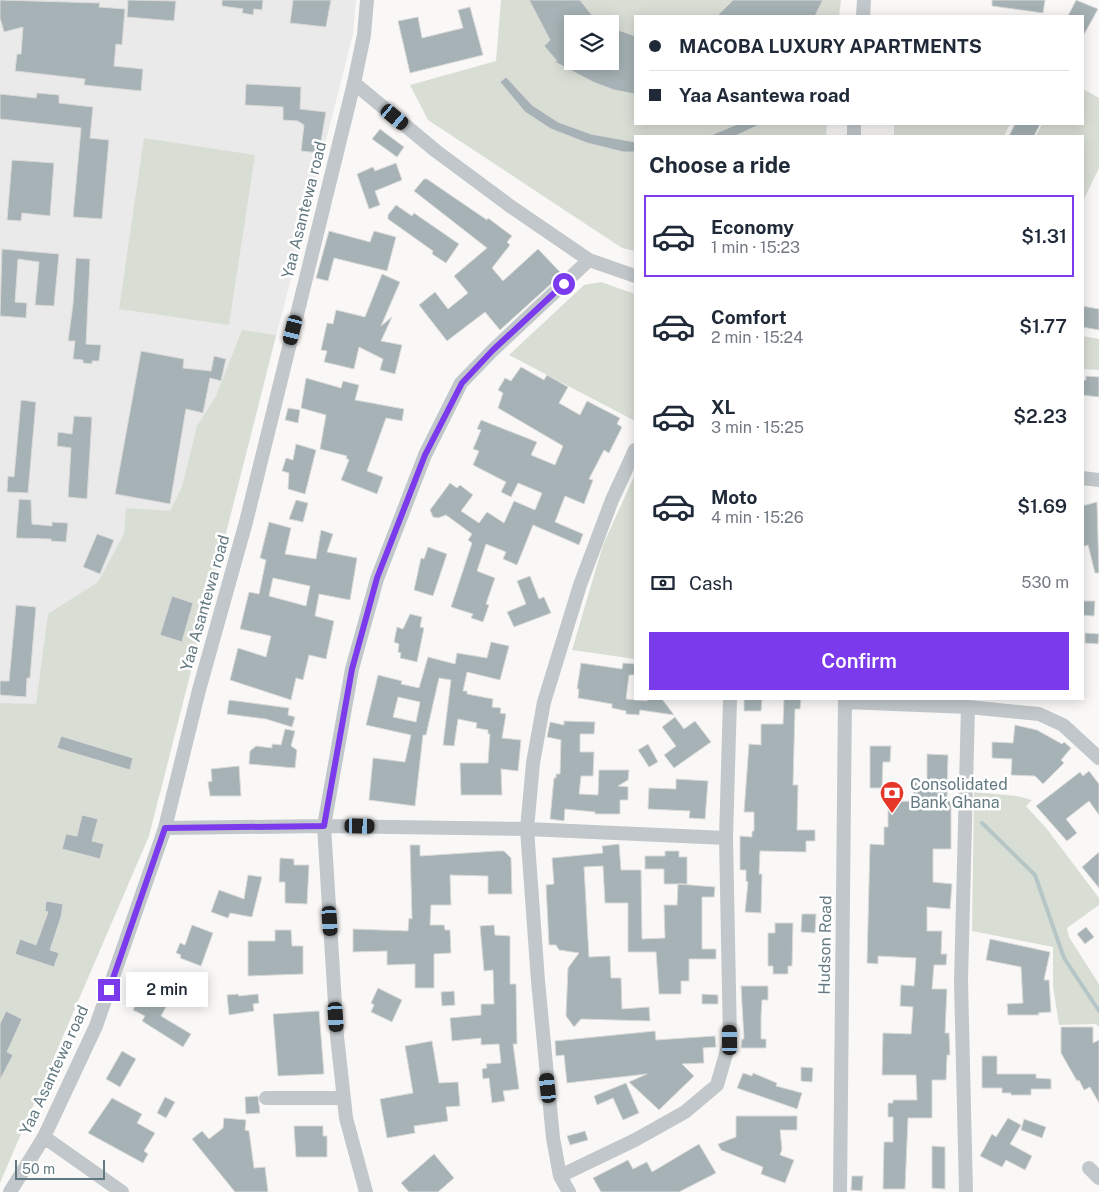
<!DOCTYPE html>
<html lang="en">
<head>
<meta charset="utf-8">
<style>
	:root { --surface:#fff; --page:#f6f6f7; --text:#1f2937; --muted:#747a83; --line:#e0e1e3; --accent:#7c3aed }
	body { margin:0; font-family:"Public Sans",sans-serif; background:var(--page); color:var(--text); height:100vh; display:flex; flex-direction:column; font-size:19px; white-space:nowrap }
	* { box-sizing:border-box; margin:0 }
	p { font-size:16px; color:var(--muted) }
	.icon { flex:none; width:28px; height:28px; fill:none; stroke:currentColor; stroke-width:2; stroke-linecap:round; stroke-linejoin:round }
	.map { position:relative; flex:1; overflow:hidden }
	.details { position:absolute; left:634px; top:135px; width:450px; height:565px; display:flex; flex-direction:column; background:var(--surface); border-radius:0px; box-shadow:0 2px 12px #0003 }
	.details>* { flex:none }
	.hud { position:absolute; left:634px; top:15px; width:450px; height:110px; border-radius:0px; box-shadow:0 2px 12px #0003; display:grid; align-content:center; height:110px; padding:0 15px; background:var(--surface) }
	.fabs { position:absolute; left:564px; top:15px; display:grid; gap:10px }
	.fabs a { display:grid; place-items:center; width:55px; height:55px; border-radius:0px; background:var(--surface); box-shadow:0 2px 12px #0003; font-size:25px }
	.scale { position:absolute; left:15px; bottom:12px; width:90px; box-sizing:border-box; padding-left:5px; border:2px solid #637981; border-top:0; font-size:14px; line-height:18px; white-space:nowrap; color:#637981; -webkit-text-stroke:4px #fff; paint-order:stroke }
	.end { position:absolute; width:22px; height:22px; margin:-11px; border:6px solid #7c3aed; background:#fff; box-shadow:0 0 0 2px #fff }
	.from { border-radius:50% }
	.bubble { position:absolute; height:35px; border-radius:0px; background:var(--surface); box-shadow:0 2px 12px #0003; font-size:16px; font-weight:600; line-height:35px; text-align:center }
	.car { position:absolute; width:15px; height:30px; margin:-15px -8px; border-radius:6px; box-shadow:0 0 4px 1px #0007; background:linear-gradient(#222 24%,#8ab4d8 0 40%,#222 0 76%,#8ab4d8 0 86%,#222 0) }
	.hud b { display:flex; align-items:center; gap:18px; height:48px; font-size:19px }
	.hud b+b { border-top:1px solid var(--line) }
	.hud i { width:12px; height:12px; background:var(--text) }
	ul { padding:0; list-style:none }
	li { display:flex; align-items:center; gap:15px; height:82px; margin:0 10px 8px; padding:0 5px; border:2px solid transparent; border-radius:0px }
	li div { flex:1 }
	li b { display:block; font-size:19px }
	li em { font-style:normal; font-weight:600 }
	li.selected { border-color:var(--accent) }
	li>.icon { width:45px; height:45px; stroke-width:1.5 }
	h2 { padding:0 15px; font-size:22px; line-height:60px }
	.pay { display:flex; align-items:center; gap:12px; height:55px; padding:0 15px; font-size:19px }
	.pay p { margin-inline-start:auto }
	.button { display:flex; gap:10px; margin-top:auto; padding:10px 15px }
	.button a { flex:1; height:58px; border-radius:0px; background:var(--accent); color:#fff; font-size:20px; font-weight:600; line-height:58px; text-align:center }
	.map>svg:first-child { display:block }
</style>
</head>
<body>
<div class="map">
<svg width="1099" height="1192" viewBox="0 0 1099 1192">
	<rect width="100%" height="100%" fill="#f9f8f6"/>
	<!-- built -->
	<path fill="#e9eae9" d="M21 0H356L353 34 160 794 0 754V13Z"/>
	<!-- green -->
	<path fill="#d9ded5" fill-rule="evenodd" d="M501 0H841L839 16H635V124H827L826 136H635V251L622 248 428 120 410 85 496 61ZM572 24H610V61H572Z
		M1083 89 1099 98V168L1083 201 1082 136H1036L1042 124H1082Z
		M894 124H1010L1004 136H894Z
		M144 138 255 155 229 325 119 309Z
		M601 282 635 294V421L509 355 584 285Z
		M242 330 276 335 149 836 0 1183V703L36 704 48 614 98 582 124 534 126 508 170 511 182 487 197 426 216 396Z
		M1082 336 1099 339V370L1083 369Z
		M635 474V659L572 650 603 545Z
		M974 792 1017 796 1032 800 1026 806 1047 829 1099 898V905L1067 928 1069 937 1099 984V1027L1096 1024 1059 1025 1053 986V947L972 931Z"/>
	<g fill="none" stroke-linecap="round" stroke-linejoin="round">
		<!-- stream -->
		<path stroke="#b6c6c7" stroke-width="4" d="M982 823 1035 875 1064 958 1099 1011"/>
	</g>
	<!-- building -->
	<path fill="#a6b2b5" stroke="#dadad8" fill-rule="evenodd" d="M0 0 100 3 99 7 125 9 122 45 116 44 114 66 143 69 141 91 84 85 85 79 15 71 17 54H21L23 27 4 32 0 18Z
		M128 0 176 1 174 21 127 17Z
		M222 0H263L262 10 254 9 253 15 242 13 243 9 222 6Z
		M293 0H331L326 27 290 23Z
		M529 0H580L591 14 606 24H572V61H610V27L635 36V94L614 90 593 82 553 61H557L544 46 550 40Z
		M733 0H823L815 16H717Z
		M992 0H1045L1043 13 992 6Z
		M1076 0 1098 9 1082 38V16H1068Z
		M470 7 483 55 410 73 398 21 418 17 422 38 463 28 458 10Z
		M506 77 532 105 558 122 591 134 635 142V152H623L587 143 551 129 525 112 500 82Z
		M246 84 301 87 300 109 326 112 319 153 301 151 304 125 298 121 283 120V107L245 105Z
		M37 93 59 95V103L93 107 90 138 109 140 102 219 73 217 81 128 0 119V94L36 98Z
		M738 124H761L735 136H709Z
		M1015 124H1040L1034 136H1009Z
		M380 129 404 147 397 157 372 139Z
		M12 160 54 163 50 216 22 213 21 221 7 220Z
		M396 163 402 180 375 191 380 205 369 209 357 174 373 167 375 171Z
		M424 179H427L487 220 488 218 512 236 507 242 510 245 492 268 503 281 538 249 562 274 500 330 485 312 447 341 419 305 435 292 448 309 468 293 454 276 487 248 414 191Z
		M396 205 412 216 414 213 459 244 446 263 432 254 433 251 388 219V215Z
		M329 231 370 242 374 231 396 237 387 271 334 258 328 281 316 278Z
		M2 249 59 254 54 306 35 305 39 262 18 259 15 302 27 303 26 318 0 316Z
		M76 258 90 259 86 344 101 345 99 361H92V364L83 363V360L73 359 75 341H68L73 304Z
		M382 274 400 282 381 326 392 317 381 341 402 345 395 374 380 370 383 359 359 347 354 369 324 362 327 351 321 350 327 323 333 324 336 310 365 317Z
		M1082 306 1099 309V330L1082 327Z
		M141 351 184 359 183 368 211 371 214 356 226 359 221 381 210 378 203 413 186 409 170 504 115 494Z
		M521 367 544 380 547 375 568 387 559 403 580 415 587 401 620 418 617 424 622 427 609 453 604 450 589 479 593 480 584 504 565 496 555 522 583 534 579 545 533 525 517 565 503 559 506 552 486 544 477 571 495 578 486 604 489 605 483 622 471 618 473 614 451 607 472 543 468 540 472 534 446 515 438 518 433 517 430 510 450 483 457 488 460 485 473 495 461 511 479 523 487 512 504 523 514 501 535 510 542 493 518 483 511 497 501 492 506 482 473 465 479 451 473 449 481 430 477 429 481 420 537 442 531 455 555 465 563 446 498 408 503 393 498 390 505 378 511 381Z
		M1086 376 1099 377V397L1082 395V380H1086Z
		M306 378 341 388 343 381 359 385 355 400 404 409 402 421 386 418 367 471 383 477 377 494 341 480 349 460 346 458 347 456 320 449 326 415 301 408Z
		M21 400 36 402 28 493 7 492 8 476 14 477Z
		M288 408 300 410 298 423 285 420Z
		M74 416 92 417 87 499 68 497 71 448 57 446 58 432 72 434Z
		M296 444 316 450 305 494 288 489 289 473 282 471 286 458 293 460Z
		M19 499 31 500 32 524 52 526V522L68 523 66 542 51 541V539L16 538Z
		M296 500 308 503 303 522 289 519Z
		M1097 502 1099 573H1095L1088 545 1082 547V506Z
		M269 522 291 528 285 554 316 559 321 530 333 534 327 552 357 558 350 600 319 594 315 616 334 621 326 659 309 655 303 680 296 678 291 700 230 680 238 648 266 657 271 636 240 629 249 592 259 594 266 560 260 558ZM273 578 310 586 306 606 269 596Z
		M97 534 114 540 100 574 83 567Z
		M428 547 447 554 433 596 414 590 421 558 424 559Z
		M530 576 539 599 544 597 551 613 514 627 507 612 526 604 517 581Z
		M172 596 193 603 182 642 160 635Z
		M1082 601H1095L1094 616 1082 615Z
		M16 605 36 607 30 678H27L26 697 0 695V681H9Z
		M410 614 422 617 420 627 424 628 417 662 400 658 401 653 398 652 399 644 394 642 397 627 403 629Z
		M1085 633 1099 634 1098 644 1085 643Z
		M491 642 509 646 500 680 467 672 463 691H467V694L493 699 492 707 501 708 500 713 506 714 502 738 521 740 518 771 501 769 502 795H461L460 763H488L490 734H488V730L476 728 477 723 458 719 454 746 443 745 451 680 439 678 426 735H423L415 806 369 800 373 758 405 762 411 735 366 725 378 675 402 681 401 684 419 688 428 657 455 664 457 653 487 658ZM398 697 420 702 416 722 393 717Z
		M581 663 622 669 623 663 635 664V675H629L626 699 647 701V699H662L674 715 640 710 639 715 626 714V711L612 708V704L578 698 579 689H577Z
		M744 699H762L761 711H744Z
		M784 699H801L800 709H795L793 785H798L797 830H815V841H806V852L760 851 759 874H762L761 913 745 912 748 882 746 881V870H740V836L752 837V831H754V812H744L749 744 761 745V724H783Z
		M229 700 289 708 288 715 295 717 292 727 266 719 227 714Z
		M675 717 684 729 695 721 711 742 674 768 664 755 676 746 662 727Z
		M564 721 595 722 594 734H580V752H594L593 776H581L579 794 598 795 599 770H629L628 780 618 786 628 787V800H620V814H595V812L565 809 564 821 550 819 554 778H556V774H560L561 740 547 737 550 722 564 725Z
		M1015 725 1037 730 1062 744 1064 742 1071 748 1061 760 1064 763 1043 784 1035 776 1011 775 1012 759 992 758V742L1013 743Z
		M285 729 295 731 291 746 297 750 295 768 249 764 250 751 256 746 272 748V744L281 745Z
		M61 736 133 758 130 770 57 748Z
		M648 744 658 762 649 767 638 750Z
		M870 746H891L890 762H883L882 788H870Z
		M927 754 948 755 947 801H951V849H933V882L952 884 950 909 927 907V931H942L941 954H947L946 965H934L932 989H947L945 1033H949L950 1055H947L946 1080H932V1118H908L905 1189H883L884 1142H893V1117H888V1103H893V1100H917L916 1075H882L883 1033 911 1034 913 1007 900 1006 901 985 914 986 916 958 878 956V964L867 963 870 844 884 845V827H888V802L913 801 914 782 927 783Z
		M239 766 241 796H210L208 782 212 781 211 769Z
		M1089 771 1099 784V815L1089 801 1066 819 1077 833 1067 841 1036 806 1080 772 1083 776Z
		M676 779 708 781 705 819 689 818 690 811 648 809 649 788 676 789Z
		M82 815 98 819 92 841 104 844 100 859 62 849 66 834 77 836Z
		M619 844 621 870H641L642 939 665 938 664 905H677L678 884 715 887 714 897H702V949H716V959H689V981H681V994H659L656 952H628V903H605L603 866 584 867 589 957 610 956 611 978H621L622 1009 649 1007 650 1021 581 1019 574 1027 566 1016 568 968 579 953 559 950 556 945H549L546 885 554 884 552 858 603 853 602 846Z
		M410 845H420V856L497 851H504L511 858 512 894H488V876L450 875 451 905H431L430 925H444L445 930H450L451 953 434 954V988H415V964L387 965V951L353 952V929L408 931 409 918 412 919Z
		M665 851H679V857H687V884H664V869H645V856H665Z
		M1099 852V888L1082 867Z
		M280 858 294 859V865H309L307 904 285 903V882H279Z
		M248 875 262 877 252 917 230 913 228 918 211 912 219 890 244 899Z
		M46 901 63 904 61 917 50 950 59 953 54 967 15 954 20 939 36 945 48 912 45 911Z
		M802 914H816L815 933 801 932Z
		M775 923H793L792 966H788V974H773V966H768V933H775Z
		M192 925 213 933 201 966 180 958 181 955 176 953 180 943 185 945Z
		M494 925 495 935 510 936V984H516L517 1044H513L519 1089 503 1091 505 1101 492 1103 489 1078 483 1079 482 1069 487 1068 486 1064 501 1063 499 1044 481 1045V1038L452 1041 450 1018 481 1015V1004H494L493 970 484 971 480 926Z
		M1086 927 1094 937 1085 944 1077 934Z
		M275 930H291L292 946H303V974L248 976V941H275Z
		M990 939 1050 952 1044 980H1049L1051 1012 1038 1013 1039 1015H1008L1007 1004 1023 1003 1021 967 986 960Z
		M741 986H768V1000H762L761 1016V1039H766V1048H741L742 1039H744Z
		M378 988 402 1000 392 1022 371 1012 374 1005 371 1003Z
		M454 991 455 1005 442 1006 441 992Z
		M143 992 167 1005 161 1016 191 1034 183 1047 142 1021 145 1016 133 1010Z
		M238 994 239 996 258 994 259 1003 253 1004 254 1011 229 1015 227 995Z
		M702 994 718 995V1004H702Z
		M6 1011 22 1019 7 1052 13 1055 0 1080V1024Z
		M319 1011 324 1074 278 1076 273 1014Z
		M1061 1027H1093V1043L1099 1040V1103L1090 1087 1084 1090 1079 1080 1077 1081 1061 1053Z
		M655 1031 656 1040 715 1036 716 1047 703 1048 704 1063 682 1064 694 1076 659 1110 629 1082 647 1074 567 1083 564 1055 556 1056 555 1041Z
		M432 1041 439 1083 458 1082 460 1106 446 1107 448 1121 414 1126 415 1133 387 1138 380 1099 413 1093 405 1046Z
		M122 1051 136 1059 120 1087 106 1079Z
		M982 1056H997V1074H1036V1078L1051 1079V1089H1031V1095H1011V1093H1002V1088H982Z
		M801 1067 813 1068 812 1082 801 1081Z
		M743 1073 752 1076 753 1073 777 1083 776 1086 802 1093 797 1109 737 1088Z
		M626 1083 639 1113 623 1120 613 1098 597 1105 594 1096Z
		M258 1096 260 1113 246 1114 245 1097Z
		M165 1097 175 1102 166 1118 157 1113Z
		M112 1098 142 1114 137 1123 155 1133 144 1151 148 1154 143 1163 88 1133Z
		M736 1116H797V1130H780L782 1149 780 1155 794 1160 785 1183 761 1174 763 1167 721 1150 718 1144 736 1137Z
		M224 1118 246 1120 245 1130 249 1131 254 1168 265 1167 268 1192H235L192 1139 202 1131 209 1139 223 1128Z
		M1008 1118 1021 1125 1010 1144 1032 1156 1025 1170 1006 1160 1002 1167 980 1156 992 1134 996 1137Z
		M1024 1119 1046 1127 1042 1138 1021 1130Z
		M294 1126H323V1136H327V1157H296Z
		M585 1131 588 1140 570 1145 567 1136Z
		M699 1144 716 1173 679 1192H601L593 1178 628 1160 633 1169 647 1162 652 1172Z
		M932 1146 945 1147V1189L932 1188Z
		M434 1154 454 1178 438 1192H409L401 1183Z
		M852 1176H863L862 1191 851 1190Z"/>
	<g fill="none" stroke-linecap="round" stroke-linejoin="round">
		<!-- minor -->
		<path stroke="#c1c7ca" stroke-width="14" d="M863 16 864 0
			M354 83 436 151 510 206 589 260 635 276
			M854 136V124
			M1082 478 1099 480
			M845 702 968 707 1039 714 1063 725 1099 758
			M165 828 324 826 527 829 726 838
			M266 1098H344
			M44 1137 122 1192
			M1089 1168 1099 1178
			M560 1176 635 1140 685 1112 717 1085 730 1040 726 838 730 699
			M10 1192 44 1137 96 1026 165 828 199 690 246 522 354 83 364 35 367 0
			M366 1192 346 1118 337 1036 324 826 352 669 377 579 425 455 461 383 493 350 589 260
			M569 1192 560 1176 553 1138 538 981 527 829 533 763 544 702 580 585 612 500 635 450
			M840 1192 845 699
			M966 1192 961 981 968 707"/>
	</g>
	<g fill="none" stroke-linecap="round" stroke-linejoin="round">
		<!-- route -->
		<path stroke="#7c3aed" stroke-width="6" d="M109 990 165 828 324 826 352 669 377 578 425 455 462 383 493 350 564 284"/>
	</g>
	<!-- icons -->
	<defs>
		<symbol id="bank-pin" viewBox="-11 -11 22 30"><path d="M0 17L-7.5 6A9.5 9.5 0 1 1 7.5 6Z" fill="#e53629" stroke="#fff"/><path d="M-6-4H6V4H-6ZM0-2.3a2.3 2.3 0 1 0 0 4.6a2.3 2.3 0 1 0 0-4.6Z" fill="#fff"/></symbol>
	</defs>
	<g fill-rule="evenodd">
		<use href="#bank-pin" x="878" y="779" width="28" height="38"/>
	</g>
	<g text-anchor="middle" dominant-baseline="central" stroke-width="5" stroke-linejoin="round" paint-order="stroke">
		<!-- street labels -->
		<g font-size="16" fill="#637981" stroke="#fff">
			<text transform="translate(304 210) rotate(-76)">Yaa Asantewa road</text>
			<text transform="translate(205 603) rotate(-74)">Yaa Asantewa road</text>
			<text transform="translate(825 945) rotate(-89)">Hudson Road</text>
			<text transform="translate(54 1070) rotate(-65)">Yaa Asantewa road</text>
		</g>
		<!-- poi labels -->
		<g font-size="16" fill="#637981" stroke="#fff" text-anchor="start">
			<text x="910" y="784">Consolidated<tspan x="910" dy="18">Bank Ghana</tspan></text>
		</g>
	</g>
</svg>
<div class="fabs">
<a><svg class="icon" aria-label="layers" viewBox="0 0 24 24"><path d="M12 4l9 5-9 5-9-5zM3 14l9 5 9-5"/></svg></a>
</div>
<div class="scale">50 m</div>
<i class="end from" style="left:564px;top:284px"></i>
<i class="end" style="left:109px;top:990px"></i>
<div class="bubble" style="left:126px;top:972px;width:82px">2 min</div>
<i class="car" style="left:395px;top:117px;rotate:130deg"></i>
<i class="car" style="left:293px;top:330px;rotate:194deg"></i>
<i class="car" style="left:360px;top:826px;rotate:91deg"></i>
<i class="car" style="left:330px;top:921px;rotate:176deg"></i>
<i class="car" style="left:336px;top:1017px;rotate:176deg"></i>
<i class="car" style="left:730px;top:1040px;rotate:359deg"></i>
<i class="car" style="left:548px;top:1088px;rotate:354deg"></i>
<div class="hud">
<b><i class="from"></i>MACOBA LUXURY APARTMENTS</b>
<b><i></i>Yaa Asantewa road</b>
</div>
<section class="details">
<h2>Choose a ride</h2>
<ul>
<li class="selected"><svg class="icon" aria-label="car" viewBox="0 0 24 24"><path d="M5 17H2v-5l4-1 3-4h7l3 4 3 1v5h-3M9 17h6M6 11h13"/><circle cx="7" cy="17" r="2"/><circle cx="17" cy="17" r="2"/></svg><div><b>Economy</b><p>1 min · 15:23</p></div><em>$1.31</em></li>
<li><svg class="icon" aria-label="car" viewBox="0 0 24 24"><path d="M5 17H2v-5l4-1 3-4h7l3 4 3 1v5h-3M9 17h6M6 11h13"/><circle cx="7" cy="17" r="2"/><circle cx="17" cy="17" r="2"/></svg><div><b>Comfort</b><p>2 min · 15:24</p></div><em>$1.77</em></li>
<li><svg class="icon" aria-label="car" viewBox="0 0 24 24"><path d="M5 17H2v-5l4-1 3-4h7l3 4 3 1v5h-3M9 17h6M6 11h13"/><circle cx="7" cy="17" r="2"/><circle cx="17" cy="17" r="2"/></svg><div><b>XL</b><p>3 min · 15:25</p></div><em>$2.23</em></li>
<li><svg class="icon" aria-label="car" viewBox="0 0 24 24"><path d="M5 17H2v-5l4-1 3-4h7l3 4 3 1v5h-3M9 17h6M6 11h13"/><circle cx="7" cy="17" r="2"/><circle cx="17" cy="17" r="2"/></svg><div><b>Moto</b><p>4 min · 15:26</p></div><em>$1.69</em></li>
</ul>
<div class="pay"><svg class="icon" aria-label="cash" viewBox="0 0 24 24"><path d="M3 7h18v10H3z"/><circle cx="12" cy="12" r="2"/></svg>Cash<p>530 m</p></div>
<div class="button"><a>Confirm</a></div>
</section>
</div>
</body>
</html>
